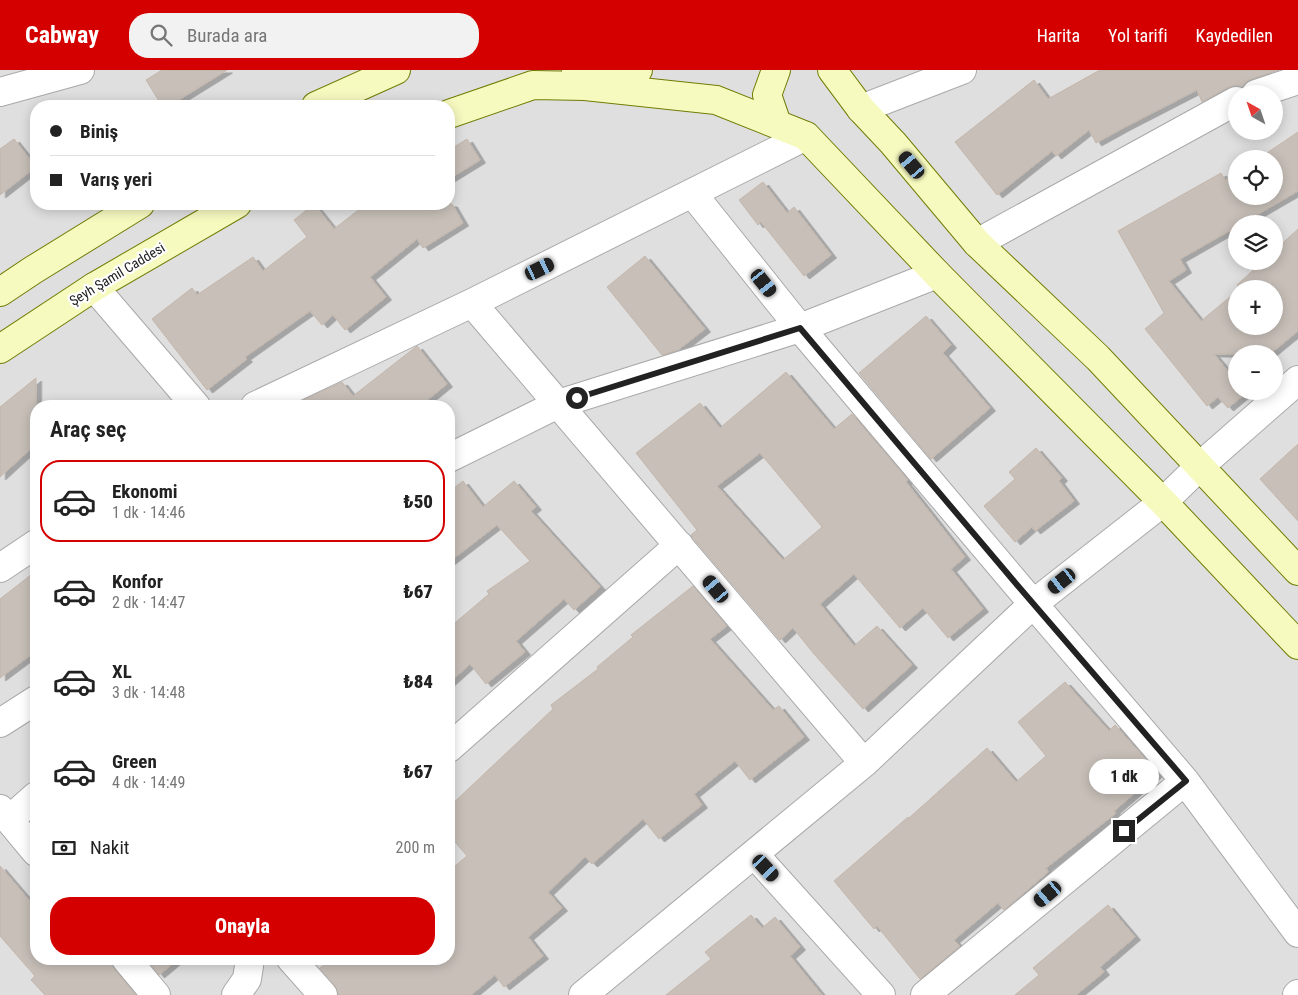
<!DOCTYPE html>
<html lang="tr">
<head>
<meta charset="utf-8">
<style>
	:root { --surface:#fff; --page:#f2f2f2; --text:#222; --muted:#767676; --line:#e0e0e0; --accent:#d40000 }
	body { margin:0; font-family:"Roboto Condensed",sans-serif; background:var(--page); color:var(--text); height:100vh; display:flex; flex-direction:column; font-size:19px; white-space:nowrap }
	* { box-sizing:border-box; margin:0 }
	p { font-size:16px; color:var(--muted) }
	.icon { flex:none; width:28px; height:28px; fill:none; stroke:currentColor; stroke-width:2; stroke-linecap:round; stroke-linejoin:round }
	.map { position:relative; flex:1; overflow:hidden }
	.details { position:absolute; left:30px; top:330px; width:425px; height:565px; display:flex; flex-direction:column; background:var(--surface); border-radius:20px; box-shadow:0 2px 12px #0003 }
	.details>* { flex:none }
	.banner { position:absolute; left:30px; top:30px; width:425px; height:110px; border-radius:20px; box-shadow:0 2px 12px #0003; display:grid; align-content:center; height:110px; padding:0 20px; background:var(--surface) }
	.needle { width:32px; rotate:320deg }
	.controls { position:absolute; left:1228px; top:15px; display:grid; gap:10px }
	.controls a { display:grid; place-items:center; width:55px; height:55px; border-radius:50%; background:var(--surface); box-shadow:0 2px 12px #0003; font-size:25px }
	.end { position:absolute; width:22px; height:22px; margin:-11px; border:6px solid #222; background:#fff; box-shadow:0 0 0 2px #fff }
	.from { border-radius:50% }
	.bubble { position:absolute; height:35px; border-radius:18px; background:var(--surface); box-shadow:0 2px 12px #0003; font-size:16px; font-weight:800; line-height:35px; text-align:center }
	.car { position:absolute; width:15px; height:30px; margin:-15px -8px; border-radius:6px; box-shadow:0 0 4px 1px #0007; background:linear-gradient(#222 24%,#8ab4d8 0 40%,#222 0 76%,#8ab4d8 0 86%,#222 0) }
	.banner b { display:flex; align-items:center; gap:18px; height:48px; font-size:19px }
	.banner b+b { border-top:1px solid var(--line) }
	.banner i { width:12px; height:12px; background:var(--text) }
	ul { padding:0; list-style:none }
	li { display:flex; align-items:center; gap:15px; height:82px; margin:0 10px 8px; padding:0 10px; border:2px solid transparent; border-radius:20px }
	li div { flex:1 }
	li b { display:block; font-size:19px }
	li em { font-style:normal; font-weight:800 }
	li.active { border-color:var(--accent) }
	li>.icon { width:45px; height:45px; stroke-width:1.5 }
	h2 { padding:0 20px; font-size:22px; line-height:60px }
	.pay { display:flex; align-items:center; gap:12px; height:55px; padding:0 20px; font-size:19px }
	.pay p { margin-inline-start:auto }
	.cta { display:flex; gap:10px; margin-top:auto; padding:10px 20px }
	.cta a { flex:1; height:58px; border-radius:20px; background:var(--accent); color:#fff; font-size:20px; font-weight:800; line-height:58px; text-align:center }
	header { display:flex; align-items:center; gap:30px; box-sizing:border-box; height:70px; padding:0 25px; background:var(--accent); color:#fff }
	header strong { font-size:24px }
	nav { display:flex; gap:28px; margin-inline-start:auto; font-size:18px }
	.search { width:350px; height:45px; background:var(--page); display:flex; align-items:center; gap:12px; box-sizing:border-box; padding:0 18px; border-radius:20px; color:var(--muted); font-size:19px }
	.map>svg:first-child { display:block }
</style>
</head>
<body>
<header>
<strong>Cabway</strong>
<div class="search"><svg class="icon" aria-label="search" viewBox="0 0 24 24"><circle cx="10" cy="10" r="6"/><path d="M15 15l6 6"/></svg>Burada ara</div>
<nav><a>Harita</a><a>Yol tarifi</a><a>Kaydedilen</a></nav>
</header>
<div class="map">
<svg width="1298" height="925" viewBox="0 0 1298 925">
	<defs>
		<filter id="shadow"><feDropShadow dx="5.5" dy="3" stdDeviation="0" flood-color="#0004"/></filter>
	</defs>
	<rect width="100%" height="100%" fill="#f2efe9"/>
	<!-- residential -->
	<path fill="#e0dfdf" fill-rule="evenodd" d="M0 0H1298V925H0ZM1236 24H1274V61H1236ZM36 36H449V134H36ZM1236 89H1274V126H1236ZM1236 154H1274V191H1236ZM1236 219H1274V256H1236ZM1236 284H1274V321H1236ZM36 336H449V889H36Z"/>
	<!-- building -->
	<path fill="#c7bfb8" stroke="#c4b6ab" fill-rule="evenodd" filter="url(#shadow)" d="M162 0H227L169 36H162L146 10Z
		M1100 0H1279L1251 9 1245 13 1242 17 1236 15 1228 17 1202 32 1197 20 1125 57 1096 73 1089 60 1056 86 1052 81 997 125 955 72 1034 10 1048 29Z
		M1298 62V121L1241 154H1236V157L1180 189 1186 200 1169 211 1201 251 1236 222V256H1274V219H1240L1237 215 1263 191H1274V181L1298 159V261L1270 284H1214L1236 311V321H1244L1246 323 1228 338 1218 327 1207 336 1145 259 1164 243 1118 161 1221 103 1225 110 1236 103V126H1274V89H1258Z
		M14 69 36 97 0 125V79Z
		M467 69 480 90 449 109V80Z
		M763 112 787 143 794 137 831 185 804 206 761 152 758 155 739 130Z
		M314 134 334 159 366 134H452L463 153 423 178 417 169 370 207 386 227 345 260 333 245 322 255 310 241 245 287 247 289 207 320 152 249 192 218 197 225 253 187 263 201 307 167 294 150Z
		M645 186 705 259 678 280 662 285 607 217Z
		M926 246 951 275 943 283 990 338 931 389 859 303Z
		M417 276 447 314 420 336H296L305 329 342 312 353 326Z
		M786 302 834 359 852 344 908 410 906 412 965 487 951 499 983 539 948 568 923 538 900 558 854 504 820 534 854 576 877 556 912 595 863 639 814 584 793 558 780 570 692 467 691 465 697 460 636 383 700 333 720 358ZM760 383 822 457 783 490 717 416Z
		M36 308V374L0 407V337Z
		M1298 374V451L1260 409Z
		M1036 378 1062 408 1059 411 1074 431 1035 461 1032 457 1015 472 984 436 1015 409 1009 402Z
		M463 411 483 437 514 411 536 437 531 441 600 517 574 540 564 529 516 571 525 582 486 614 470 594 449 613V558L489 524 487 521 530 491 497 455 449 492V422Z
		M36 501V581L0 608V529Z
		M693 516 727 556 710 569 773 640 779 636 804 667 750 710 735 691 694 724 702 735 659 769 643 749 592 794 585 787 548 822 562 838 528 867 543 886 504 917 495 905 471 925H338L335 915 320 898 331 889H449V801L467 786 449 765V737L553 639 551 635 598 599 597 597 633 567 631 565Z
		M1065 612 1109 661 1115 655 1158 703 1114 741 1116 743 1046 798 1048 802 1004 840 998 833 954 870 960 876 920 909 877 856 874 859 834 811 908 747 909 748 987 678 1016 712 1046 686 1018 652Z
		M0 796 36 838V889H111L114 899 136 925H45L31 910 35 906 0 866Z
		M1108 835 1135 867 1100 897 1104 902 1076 925H1015L1039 905 1033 898Z
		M751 845 762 858 775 847 800 877 790 886 822 925H666L711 889 705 882Z
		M146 889H178L159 905Z"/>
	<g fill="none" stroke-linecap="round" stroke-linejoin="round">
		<defs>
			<path id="minor" d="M0 22 80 0
				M1256 24 1298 10
				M861 39 962 0
				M692 123 800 258 1018 516 1185 711 1298 863
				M977 173 1236 31
				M94 217 196 336
				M472 233 864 693
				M255 336 472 233 806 66
				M449 388 558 334 800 258 937 204
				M0 498 36 474
				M0 653 36 630
				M449 678 679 475
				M0 739 36 782
				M9 750 36 726
				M755 785 881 925
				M126 889 156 925
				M291 889 323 925
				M236 925 247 909 250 889
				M583 925 864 693 1033 534 1163 432 1199 397 1298 310
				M925 925 1185 711
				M1297 925 1298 924"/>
			<path id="secondary" d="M576 0 585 16 716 30 806 66 937 204 1163 432 1298 575
				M776 0 767 25 777 54
				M832 0 861 39 893 73 977 173 1098 288 1298 501
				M316 36 396 0
				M449 44 533 15 585 16 638 0
				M0 222 33 200 140 134
				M0 279 94 217 237 134"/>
		</defs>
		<!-- minor casing -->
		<use href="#minor" stroke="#a9a9a9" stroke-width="30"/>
		<!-- secondary casing -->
		<use href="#secondary" stroke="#707d05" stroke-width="30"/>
		<!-- minor -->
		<use href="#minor" stroke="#fff" stroke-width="28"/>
		<!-- secondary -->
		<use href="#secondary" stroke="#f7fabf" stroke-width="28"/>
	</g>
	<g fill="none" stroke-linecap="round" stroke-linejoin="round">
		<!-- route -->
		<path stroke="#222" stroke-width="6" d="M577 328 800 258 1018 516 1186 711 1124 761"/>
	</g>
	<g text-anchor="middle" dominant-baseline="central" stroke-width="4.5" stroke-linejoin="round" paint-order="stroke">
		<!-- street labels -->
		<g font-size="14" fill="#222" stroke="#fff">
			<text transform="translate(117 204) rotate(-31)">Şeyh Şamil Caddesi</text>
		</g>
	</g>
</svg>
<div class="controls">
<a><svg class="needle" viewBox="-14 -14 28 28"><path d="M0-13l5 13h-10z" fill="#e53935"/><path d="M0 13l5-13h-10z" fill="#767676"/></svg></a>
<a><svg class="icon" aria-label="locate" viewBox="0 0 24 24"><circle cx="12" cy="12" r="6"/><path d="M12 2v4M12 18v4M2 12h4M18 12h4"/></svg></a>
<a><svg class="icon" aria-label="layers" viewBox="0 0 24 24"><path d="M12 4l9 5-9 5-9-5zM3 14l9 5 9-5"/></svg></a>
<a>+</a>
<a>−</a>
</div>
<i class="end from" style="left:577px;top:328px"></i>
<i class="end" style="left:1124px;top:761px"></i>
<div class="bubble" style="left:1089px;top:689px;width:70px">1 dk</div>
<i class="car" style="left:912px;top:95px;rotate:320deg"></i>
<i class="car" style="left:540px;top:199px;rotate:64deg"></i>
<i class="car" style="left:764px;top:213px;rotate:141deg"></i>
<i class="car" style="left:1062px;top:511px;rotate:232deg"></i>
<i class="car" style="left:716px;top:519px;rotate:320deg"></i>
<i class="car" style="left:766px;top:798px;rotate:137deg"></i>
<i class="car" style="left:1048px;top:824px;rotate:230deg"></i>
<div class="banner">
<b><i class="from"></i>Biniş</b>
<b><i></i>Varış yeri</b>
</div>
<section class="details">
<h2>Araç seç</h2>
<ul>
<li class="active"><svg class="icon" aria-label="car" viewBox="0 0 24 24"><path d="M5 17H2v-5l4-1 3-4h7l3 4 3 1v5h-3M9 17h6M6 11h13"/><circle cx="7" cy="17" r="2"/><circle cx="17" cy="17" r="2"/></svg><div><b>Ekonomi</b><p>1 dk · 14:46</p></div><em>₺50</em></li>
<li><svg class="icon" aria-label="car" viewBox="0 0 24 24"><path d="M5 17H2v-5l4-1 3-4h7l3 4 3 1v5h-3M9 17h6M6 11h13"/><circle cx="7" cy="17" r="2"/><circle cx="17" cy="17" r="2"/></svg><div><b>Konfor</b><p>2 dk · 14:47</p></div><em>₺67</em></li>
<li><svg class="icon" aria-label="car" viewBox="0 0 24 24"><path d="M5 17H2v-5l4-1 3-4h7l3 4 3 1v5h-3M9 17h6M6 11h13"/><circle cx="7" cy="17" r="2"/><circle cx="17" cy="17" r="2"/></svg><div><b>XL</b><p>3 dk · 14:48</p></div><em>₺84</em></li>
<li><svg class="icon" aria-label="car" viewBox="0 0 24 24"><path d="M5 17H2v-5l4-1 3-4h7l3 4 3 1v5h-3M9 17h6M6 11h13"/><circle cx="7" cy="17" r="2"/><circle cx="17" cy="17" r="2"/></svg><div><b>Green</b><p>4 dk · 14:49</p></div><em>₺67</em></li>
</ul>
<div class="pay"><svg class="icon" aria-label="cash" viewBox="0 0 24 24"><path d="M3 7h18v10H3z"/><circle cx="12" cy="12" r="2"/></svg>Nakit<p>200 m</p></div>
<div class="cta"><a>Onayla</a></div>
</section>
</div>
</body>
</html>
